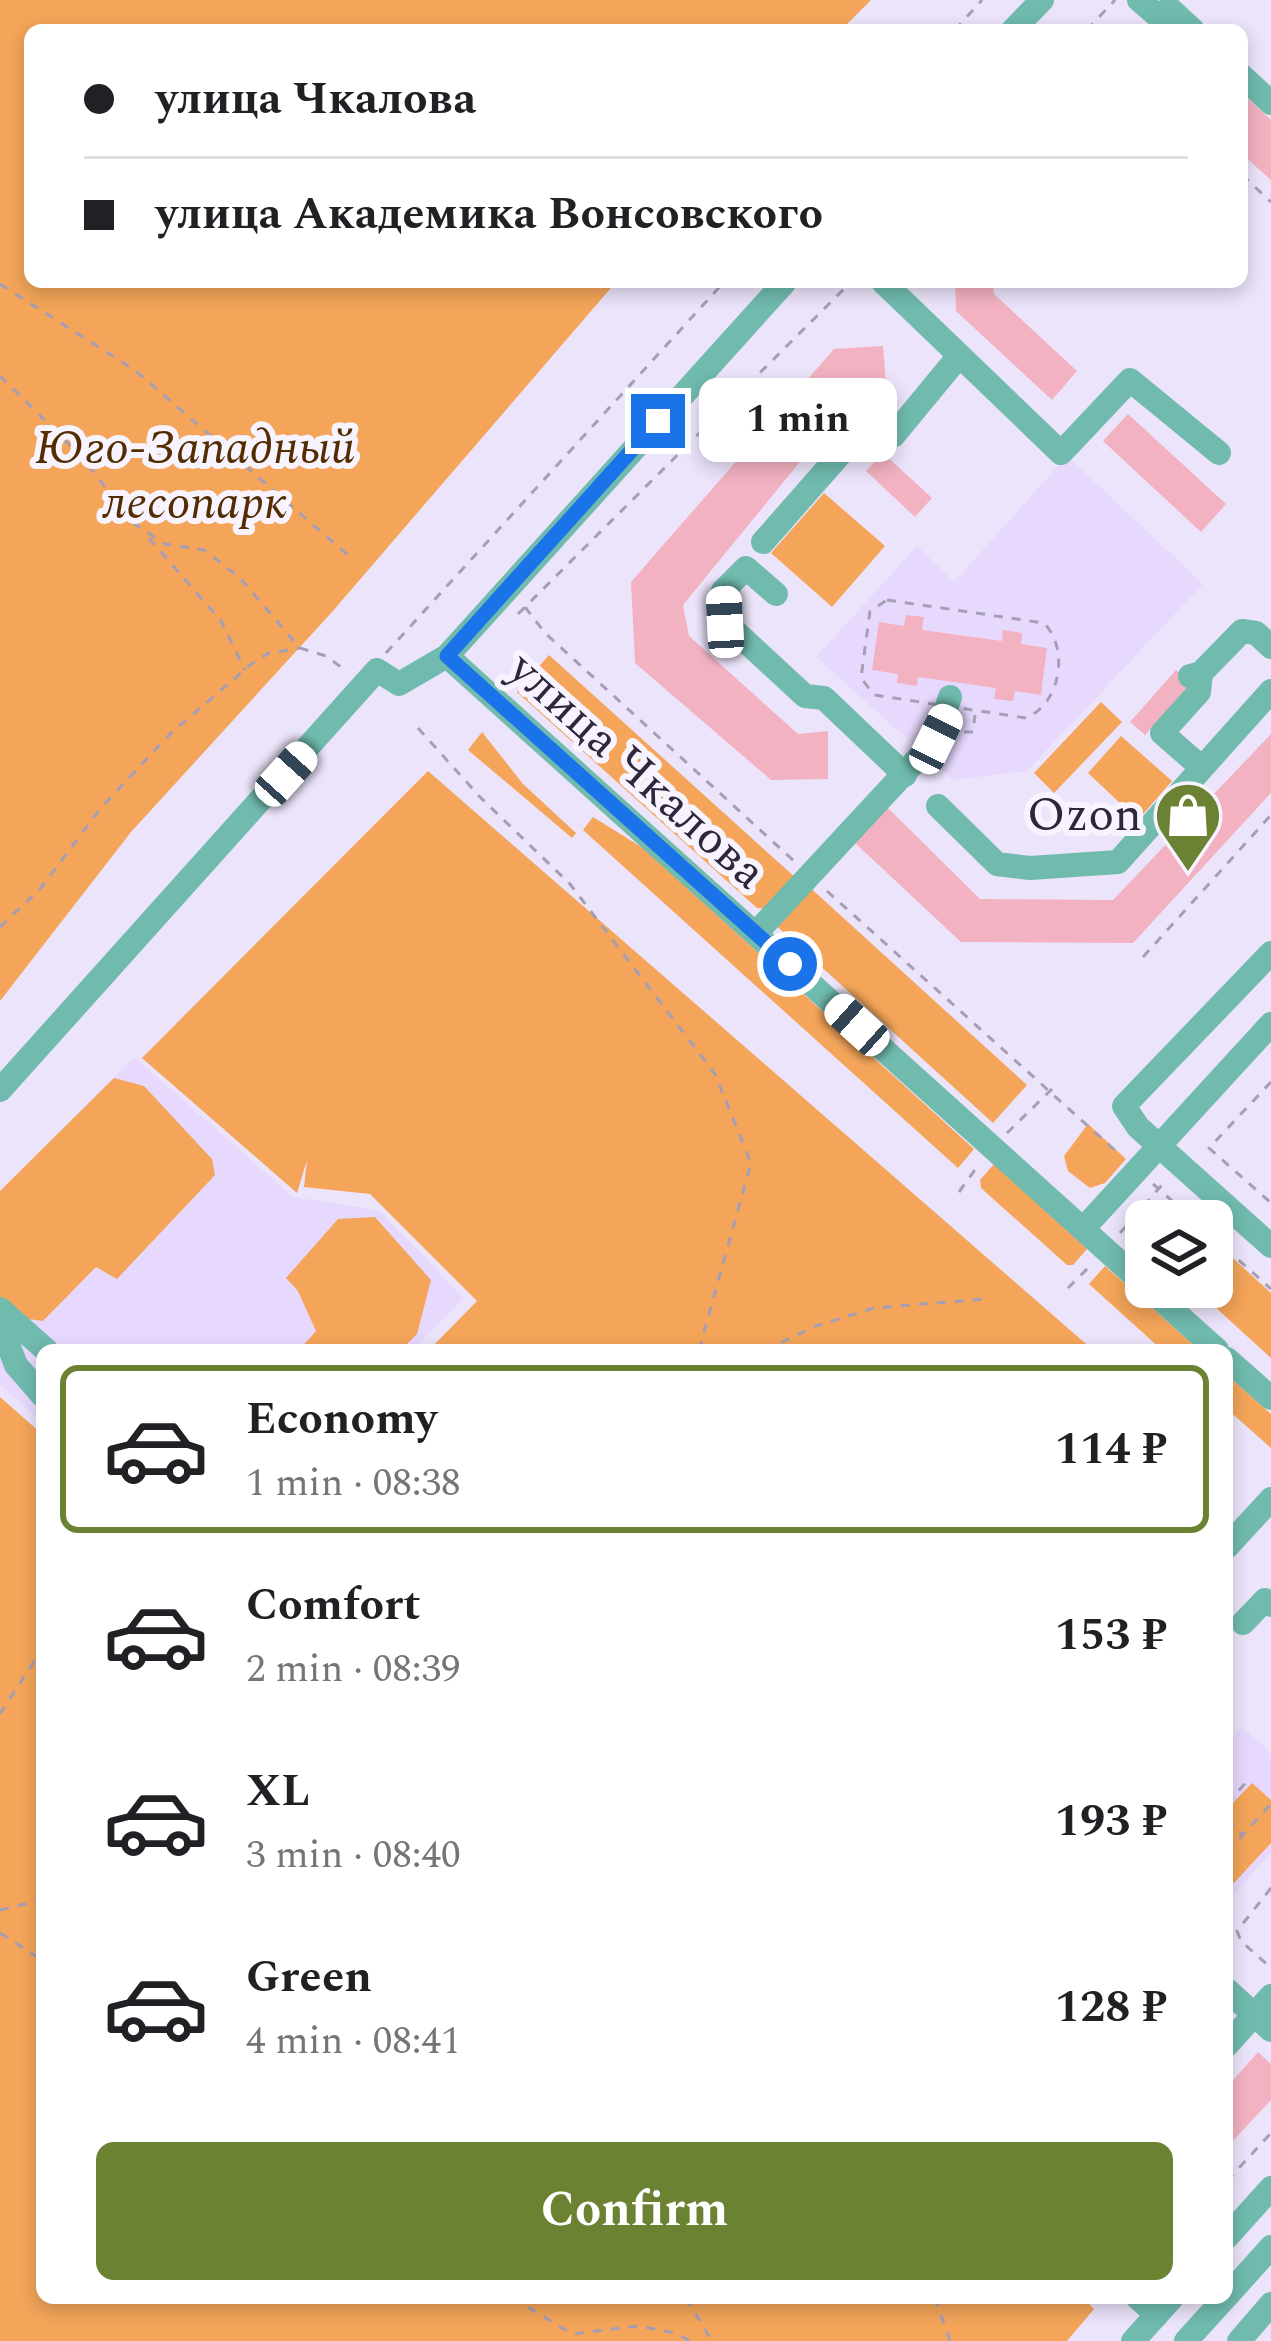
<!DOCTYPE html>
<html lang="en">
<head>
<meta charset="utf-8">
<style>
	:root { --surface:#fff; --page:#f2f2f2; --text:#202124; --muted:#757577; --line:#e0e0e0; --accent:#6c8233 }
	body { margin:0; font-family:Spectral,serif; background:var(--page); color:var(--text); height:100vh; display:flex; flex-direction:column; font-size:45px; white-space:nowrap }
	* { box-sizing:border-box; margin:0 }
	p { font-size:39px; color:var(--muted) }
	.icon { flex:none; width:66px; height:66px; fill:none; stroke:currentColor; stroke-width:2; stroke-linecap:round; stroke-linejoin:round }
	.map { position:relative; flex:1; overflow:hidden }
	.details { position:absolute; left:36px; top:1344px; width:1197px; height:960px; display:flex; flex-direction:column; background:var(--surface); border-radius:18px; box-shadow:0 6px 18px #0003 }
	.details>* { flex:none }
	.guide { position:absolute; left:24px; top:24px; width:1224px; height:264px; border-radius:18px; box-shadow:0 6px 18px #0003; display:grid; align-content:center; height:264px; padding:0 60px; background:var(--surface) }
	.buttons { position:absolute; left:1125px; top:1200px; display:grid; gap:24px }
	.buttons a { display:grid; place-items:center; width:108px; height:108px; border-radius:18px; background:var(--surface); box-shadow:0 6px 18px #0003; font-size:60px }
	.end { position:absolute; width:54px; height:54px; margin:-27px; border:15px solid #1a73e8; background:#fff; box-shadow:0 0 0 6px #fff }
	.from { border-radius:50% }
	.bubble { position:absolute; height:84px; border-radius:18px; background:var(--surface); box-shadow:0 6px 18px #0003; font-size:39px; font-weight:700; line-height:84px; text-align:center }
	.car { position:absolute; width:36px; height:72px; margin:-36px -18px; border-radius:15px; box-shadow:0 0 9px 3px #0007; background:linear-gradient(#fff 24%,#345 0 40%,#fff 0 76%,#345 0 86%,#fff 0) }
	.guide b { display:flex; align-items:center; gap:42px; height:114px; font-size:45px }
	.guide b+b { border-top:3px solid var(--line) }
	.guide i { width:30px; height:30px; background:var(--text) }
	ul { padding:21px 0 0; list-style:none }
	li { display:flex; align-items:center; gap:36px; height:168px; margin:0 24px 18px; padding:0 36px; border:6px solid transparent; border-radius:18px }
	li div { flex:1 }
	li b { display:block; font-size:45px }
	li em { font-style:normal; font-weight:700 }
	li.active { border-color:var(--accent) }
	li>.icon { width:108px; height:108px; stroke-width:1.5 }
	.button { display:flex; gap:24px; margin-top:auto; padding:24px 60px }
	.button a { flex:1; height:138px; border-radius:18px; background:var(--accent); color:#fff; font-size:48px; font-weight:700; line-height:138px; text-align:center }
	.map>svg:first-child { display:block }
</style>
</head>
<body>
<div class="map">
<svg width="1271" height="2341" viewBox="0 0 1271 2341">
	<rect width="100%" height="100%" fill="#ece4fa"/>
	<!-- built -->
	<path fill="#e7d9fe" d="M1067 456 1203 584 1027 771 953 780 816 657 917 546 954 582Z
		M134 1057 293 1197 379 1210 464 1298 412 1350H42V1422L0 1385V1191Z
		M1242 1727 1271 1753V1853L1227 1902V1743Z"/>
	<!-- green -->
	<path fill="#f4a559" d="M0 0H871L841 30H30V282H616L332 612 131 832 0 1001Z
		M824 493 885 546 832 607 771 553Z
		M549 655 797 879 770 909 757 908 517 692Z
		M1101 702 1122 722 1054 793 1034 773Z
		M482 732 523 784 576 833 572 838 468 750Z
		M1121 736 1172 781 1138 820 1088 773Z
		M428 771 1093 1350H429L477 1301 370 1194 304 1187 307 1160 297 1193 142 1058Z
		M593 817 643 848 974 1149 958 1168 583 830Z
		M805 883 1027 1085 993 1123 771 921Z
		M114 1078 144 1086 212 1159 215 1175 117 1279 96 1267 43 1321 21 1318 0 1297V1191Z
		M1088 1124 1126 1159 1105 1183 1090 1188 1068 1171 1064 1156Z
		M994 1164 1087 1249 1073 1265H1067L981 1188 980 1180Z
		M375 1217 431 1280 417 1334 401 1350H299L316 1331 298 1291 286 1278 338 1219Z
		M1212 1239 1271 1293V1358L1193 1287H1212Z
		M1105 1266 1199 1350H1162L1089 1284Z
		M1227 1375 1271 1414V1448L1227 1409Z
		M0 1397 42 1434V2298H1083L1094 2309 1067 2341H0Z
		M1252 1783 1271 1800V1843L1234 1883 1227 1877V1809Z"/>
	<!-- building -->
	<path fill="#f3b2c2" d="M1242 93 1271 120V180L1242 154Z
		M955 282H993L994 294 1077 371 1052 400 956 311Z
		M883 346 887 395 853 397 683 605 689 636 798 734 828 731V779L771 780 635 663 631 582 834 349Z
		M1128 414 1226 504 1201 532 1103 441Z
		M883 453 932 498 915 517 866 471Z
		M906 615 924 617 922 630 1002 641 1003 630 1022 633 1021 644 1047 648 1041 695 1015 691 1013 701 994 699 996 688 918 677 917 686 897 683 898 674 872 670 879 622 904 626Z
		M1176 670 1191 683 1145 735 1130 722Z
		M1271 734V793L1133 943 961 942 854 842 888 808 980 899 1113 900Z
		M1258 2052 1271 2064V2100L1227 2147V2087Z"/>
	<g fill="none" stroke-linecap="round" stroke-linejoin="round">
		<!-- path -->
		<path stroke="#a69eb4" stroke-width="3" stroke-dasharray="9 9" stroke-linecap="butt" d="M955 30 982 0
			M1087 30 1115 0
			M1242 175 1271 202
			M0 284 136 371 349 556
			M0 376 83 458 132 522 165 544 204 550 240 578 300 648 326 656 345 670
			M149 538 221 621 245 670
			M887 600 1044 623C1070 650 1060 704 1026 718L874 695 861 678 870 611Z
			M525 607 545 633 794 861
			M518 614 851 282
			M386 653 724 282
			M418 728 480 797 570 884 715 1074 751 1163 699 1350
			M964 732H973L975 715
			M827 891 1119 1154
			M0 927 40 889 100 809 170 734 255 661 269 653 300 648
			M1143 957 1271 815
			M1271 1082 1209 1148 1271 1203
			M1007 1133 1053 1088
			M1153 1184 1195 1221
			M959 1192 977 1167
			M1120 1233 1162 1185
			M1212 1236 1271 1289
			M1068 1288 1089 1267
			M765 1350 816 1326 874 1308 984 1299
			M0 1714 42 1649
			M1227 1804 1248 1780
			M1227 1820 1243 1835
			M1227 1852 1271 1804
			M1271 1888 1237 1931 1241 1941 1271 1968
			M0 1910 42 1900
			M1227 1926V1932
			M0 1933 42 1960
			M1227 2181 1271 2133
			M513 2298 572 2334 638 2326 675 2333 690 2341
			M686 2298 712 2341
			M935 2298 950 2341"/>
		<!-- minor -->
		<path stroke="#70baae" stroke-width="24" d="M1139 0 1160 18 1169 8 1193 30
			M1013 30 1042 0
			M1242 76 1271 103
			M883 282 1061 453 1130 380 1219 453
			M763 542 849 444 893 436 959 356
			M776 594 746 568 723 591 725 622 805 696 824 698 905 775
			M447 656 1146 1286
			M1190 676 1201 673 1242 631 1256 633 1271 647
			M1201 767 1162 733 1199 692 1201 673
			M938 806 997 864 1030 868 1118 862 1271 691
			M756 933 936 739 950 697
			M1271 953 1124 1106 1138 1127 1271 1246
			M0 1090 377 670 399 684 447 656 785 282
			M1083 1229 1271 1024
			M1147 1287 1217 1350
			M0 1309 46 1350
			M0 1323 16 1365 42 1395
			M1227 1359 1271 1398
			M1227 1547 1271 1499
			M1243 1623 1265 1600 1271 1605
			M1227 1990 1271 2030
			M1227 2045 1271 1996
			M1227 2237 1271 2188
			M1227 2296 1271 2247
			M1138 2298 1157 2315
			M1133 2341 1172 2298
			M1186 2341 1225 2298
			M1239 2341 1271 2304"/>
	</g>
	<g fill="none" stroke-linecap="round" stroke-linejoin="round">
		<!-- route -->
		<path stroke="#1a73e8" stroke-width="15" d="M658 421 447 656 790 964"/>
	</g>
	<!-- icons -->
	<defs>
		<symbol id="shop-pin" viewBox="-11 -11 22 30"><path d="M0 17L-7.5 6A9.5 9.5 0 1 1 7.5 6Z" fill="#6c8233" stroke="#f7f3ff"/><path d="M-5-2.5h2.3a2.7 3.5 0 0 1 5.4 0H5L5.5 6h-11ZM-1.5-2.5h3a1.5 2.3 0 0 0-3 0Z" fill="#fff"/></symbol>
	</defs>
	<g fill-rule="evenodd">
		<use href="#shop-pin" x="1150" y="777" width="76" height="104"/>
	</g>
	<g text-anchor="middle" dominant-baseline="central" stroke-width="12" stroke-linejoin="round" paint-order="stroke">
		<!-- park labels -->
		<g font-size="48" font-style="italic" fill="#532c00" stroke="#f7f3ff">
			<text x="195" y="448">Юго-Западный<tspan x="195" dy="55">лесопарк</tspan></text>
		</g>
		<!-- street labels -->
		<g font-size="48" fill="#2e263b" stroke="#f7f3ff">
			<text transform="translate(637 771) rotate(42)">улица Чкалова</text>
		</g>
		<!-- poi labels -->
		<g font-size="48" fill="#2e263b" stroke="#f7f3ff" text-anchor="end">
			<text x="1142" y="815">Ozon</text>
		</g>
	</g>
</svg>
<div class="buttons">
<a><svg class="icon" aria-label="layers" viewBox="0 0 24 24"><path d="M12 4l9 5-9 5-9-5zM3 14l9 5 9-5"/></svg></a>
</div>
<i class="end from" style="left:790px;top:964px"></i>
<i class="end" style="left:658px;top:421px"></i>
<div class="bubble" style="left:699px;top:378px;width:198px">1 min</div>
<i class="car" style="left:725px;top:622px;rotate:357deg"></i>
<i class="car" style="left:936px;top:739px;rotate:26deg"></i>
<i class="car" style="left:286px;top:774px;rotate:42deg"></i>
<i class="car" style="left:857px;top:1025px;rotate:312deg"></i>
<div class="guide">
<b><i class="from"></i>улица Чкалова</b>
<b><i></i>улица Академика Вонсовского</b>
</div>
<section class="details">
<ul>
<li class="active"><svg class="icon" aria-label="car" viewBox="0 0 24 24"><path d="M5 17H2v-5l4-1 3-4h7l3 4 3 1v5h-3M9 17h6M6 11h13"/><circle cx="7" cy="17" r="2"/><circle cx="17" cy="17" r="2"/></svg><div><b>Economy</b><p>1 min · 08:38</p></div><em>114 ₽</em></li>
<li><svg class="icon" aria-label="car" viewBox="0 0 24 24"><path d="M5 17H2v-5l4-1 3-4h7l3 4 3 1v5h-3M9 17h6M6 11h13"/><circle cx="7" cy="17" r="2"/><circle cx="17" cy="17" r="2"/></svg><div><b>Comfort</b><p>2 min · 08:39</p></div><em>153 ₽</em></li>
<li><svg class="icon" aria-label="car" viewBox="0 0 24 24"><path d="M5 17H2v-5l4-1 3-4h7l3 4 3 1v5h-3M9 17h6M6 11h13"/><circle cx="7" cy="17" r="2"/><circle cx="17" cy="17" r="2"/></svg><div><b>XL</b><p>3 min · 08:40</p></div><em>193 ₽</em></li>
<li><svg class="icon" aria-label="car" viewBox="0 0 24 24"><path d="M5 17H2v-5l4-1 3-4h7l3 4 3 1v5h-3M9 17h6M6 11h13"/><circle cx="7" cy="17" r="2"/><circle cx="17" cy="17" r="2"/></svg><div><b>Green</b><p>4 min · 08:41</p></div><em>128 ₽</em></li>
</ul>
<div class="button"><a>Confirm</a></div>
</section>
</div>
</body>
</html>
